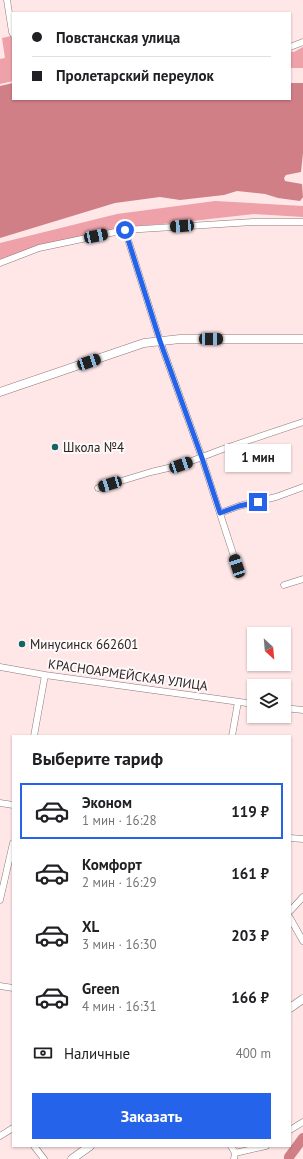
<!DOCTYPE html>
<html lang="ru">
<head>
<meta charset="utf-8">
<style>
	:root { --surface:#fff; --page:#f6f6f6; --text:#202124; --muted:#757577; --line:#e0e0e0; --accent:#2563eb }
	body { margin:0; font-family:"PT Sans",sans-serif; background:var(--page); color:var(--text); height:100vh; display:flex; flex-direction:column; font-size:15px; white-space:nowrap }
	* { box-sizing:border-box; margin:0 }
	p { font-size:13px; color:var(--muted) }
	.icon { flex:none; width:22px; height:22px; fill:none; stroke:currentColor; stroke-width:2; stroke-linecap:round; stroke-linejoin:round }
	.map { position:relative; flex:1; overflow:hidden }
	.details { position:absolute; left:12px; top:735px; width:279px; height:412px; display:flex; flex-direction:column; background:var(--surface); border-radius:0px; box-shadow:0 1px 3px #0004 }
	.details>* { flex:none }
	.guide { position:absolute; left:12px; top:12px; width:279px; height:88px; border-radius:0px; box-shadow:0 1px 3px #0004; display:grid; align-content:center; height:88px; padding:0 20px; background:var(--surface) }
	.needle { width:26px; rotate:154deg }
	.fabs { position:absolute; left:247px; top:627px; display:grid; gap:8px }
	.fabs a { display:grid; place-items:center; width:44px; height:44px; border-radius:0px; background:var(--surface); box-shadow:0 1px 3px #0004; font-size:20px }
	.end { position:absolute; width:18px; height:18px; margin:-9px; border:5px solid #2563eb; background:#fff; box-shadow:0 0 0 2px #fff }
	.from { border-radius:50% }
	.bubble { position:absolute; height:28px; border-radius:0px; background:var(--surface); box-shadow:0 1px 3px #0004; font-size:13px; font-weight:800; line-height:28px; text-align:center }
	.car { position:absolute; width:12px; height:24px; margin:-12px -6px; border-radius:5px; box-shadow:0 0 3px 1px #0007; background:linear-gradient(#222 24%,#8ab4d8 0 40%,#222 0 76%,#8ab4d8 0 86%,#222 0) }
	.guide b { display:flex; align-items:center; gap:14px; height:38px; font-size:15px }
	.guide b+b { border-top:1px solid var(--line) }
	.guide i { width:10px; height:10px; background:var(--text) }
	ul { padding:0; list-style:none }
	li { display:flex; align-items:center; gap:12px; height:56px; margin:0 8px 6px; padding:0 12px; border:2px solid transparent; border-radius:0px }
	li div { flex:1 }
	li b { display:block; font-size:15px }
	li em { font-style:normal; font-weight:800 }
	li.active { border-color:var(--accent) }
	li>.icon { width:36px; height:36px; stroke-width:1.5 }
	h2 { padding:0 20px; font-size:18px; line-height:48px }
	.pay { display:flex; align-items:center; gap:10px; height:44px; padding:0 20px; font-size:15px }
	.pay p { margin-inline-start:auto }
	.primary-button { display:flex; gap:8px; margin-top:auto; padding:8px 20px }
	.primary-button a { flex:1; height:46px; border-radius:0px; background:var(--accent); color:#fff; font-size:16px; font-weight:800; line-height:46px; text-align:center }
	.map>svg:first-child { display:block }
</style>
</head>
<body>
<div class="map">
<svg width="303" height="1159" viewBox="0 0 303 1159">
	<rect width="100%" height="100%" fill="#ffe6e7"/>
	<!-- green -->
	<path fill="#eea1a8" d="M11 36 13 40V81L0 84V59L5 58 2 38Z
		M303 47V68H290V51L294 52Z
		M215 201 303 206V217L254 214 174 223 124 227 0 261V243L117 214Z"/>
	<!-- water -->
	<path fill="#d17f87" d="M13 83V99H290V83H303V153L301 172 286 175 284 178 285 181 302 184 303 197 300 201 278 198 265 194 237 191 224 195 180 200 160 197 115 203 0 238V86Z"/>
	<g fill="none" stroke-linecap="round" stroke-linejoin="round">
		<!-- river -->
		<path stroke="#d17f87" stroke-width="10" d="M289 1159V1157L303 1138"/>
		<defs>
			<path id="minor" d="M7 0 12 32 13 34
				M290 47 303 42
				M125 230 160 341 202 458 237 566
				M0 263 39 248 125 230 253 222H303
				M98 488 151 472 181 465 223 449 303 422
				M220 513 239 506 276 497 303 487
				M284 585 303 579
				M0 667 45 675 254 704
				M284 708 303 710
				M34 736 45 675
				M232 736 238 702
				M0 803 13 805
				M290 838 303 839
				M0 900 13 843
				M290 911 303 897
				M290 918 303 941
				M0 986 13 988
				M290 1130 303 1122
				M0 1136 13 1128
				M34 1146 44 1159
				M231 1146 235 1153
				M234 1159 235 1153 266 1146"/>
			<path id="tertiary" d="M0 392 144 343 180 339H303
				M290 1008 303 999
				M72 1159 90 1146"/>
		</defs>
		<!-- minor casing -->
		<use href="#minor" stroke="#8e787a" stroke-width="7"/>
		<!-- tertiary casing -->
		<use href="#tertiary" stroke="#8e787a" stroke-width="9"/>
		<!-- minor -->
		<use href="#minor" stroke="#fff" stroke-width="6"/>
		<!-- tertiary -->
		<use href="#tertiary" stroke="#fff" stroke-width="8"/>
	</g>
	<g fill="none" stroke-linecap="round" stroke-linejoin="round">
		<!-- route -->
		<path stroke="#2563eb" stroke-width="5" d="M125 230 160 341 202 458 220 513 239 506 258 502"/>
	</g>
	<!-- markers -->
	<g fill="#166564" stroke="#fef9f9" stroke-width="1.5">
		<circle cx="55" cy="447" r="4"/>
		<circle cx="22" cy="644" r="4"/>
	</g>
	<g text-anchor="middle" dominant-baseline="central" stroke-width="4" stroke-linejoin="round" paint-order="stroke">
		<!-- poi labels -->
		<g font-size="13" fill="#2a2122" stroke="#fef9f9" text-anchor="start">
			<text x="63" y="447">Школа №4</text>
			<text x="30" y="644">Минусинск 662601</text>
		</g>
		<!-- street labels -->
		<g font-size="13" fill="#2a2122" stroke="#fef9f9">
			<text transform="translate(128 675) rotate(8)">КРАСНОАРМЕЙСКАЯ УЛИЦА</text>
		</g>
	</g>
</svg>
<div class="fabs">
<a><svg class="needle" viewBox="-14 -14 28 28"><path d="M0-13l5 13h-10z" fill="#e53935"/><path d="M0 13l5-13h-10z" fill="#757577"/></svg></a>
<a><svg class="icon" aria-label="layers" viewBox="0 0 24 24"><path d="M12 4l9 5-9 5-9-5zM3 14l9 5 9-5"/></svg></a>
</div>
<i class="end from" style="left:125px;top:230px"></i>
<i class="end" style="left:258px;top:502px"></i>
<div class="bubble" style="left:225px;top:444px;width:66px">1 мин</div>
<i class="car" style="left:182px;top:226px;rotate:266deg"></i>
<i class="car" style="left:96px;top:236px;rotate:78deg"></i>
<i class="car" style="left:211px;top:339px;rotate:90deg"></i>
<i class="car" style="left:89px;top:362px;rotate:71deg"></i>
<i class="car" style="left:181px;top:465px;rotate:71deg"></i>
<i class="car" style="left:110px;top:484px;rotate:253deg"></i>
<i class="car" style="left:237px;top:566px;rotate:342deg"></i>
<div class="guide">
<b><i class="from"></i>Повстанская улица</b>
<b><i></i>Пролетарский переулок</b>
</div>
<section class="details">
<h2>Выберите тариф</h2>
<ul>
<li class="active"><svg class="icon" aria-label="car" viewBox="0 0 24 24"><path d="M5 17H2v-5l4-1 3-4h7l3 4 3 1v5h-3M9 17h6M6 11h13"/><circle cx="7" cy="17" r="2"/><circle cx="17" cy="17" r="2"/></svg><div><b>Эконом</b><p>1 мин · 16:28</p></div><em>119 ₽</em></li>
<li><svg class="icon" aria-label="car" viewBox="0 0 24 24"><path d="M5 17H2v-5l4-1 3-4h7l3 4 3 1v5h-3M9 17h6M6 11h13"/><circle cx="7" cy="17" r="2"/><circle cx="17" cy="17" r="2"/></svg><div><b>Комфорт</b><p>2 мин · 16:29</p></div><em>161 ₽</em></li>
<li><svg class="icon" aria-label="car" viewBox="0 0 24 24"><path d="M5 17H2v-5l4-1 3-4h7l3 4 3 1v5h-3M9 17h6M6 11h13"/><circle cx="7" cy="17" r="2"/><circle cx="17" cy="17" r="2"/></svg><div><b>XL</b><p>3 мин · 16:30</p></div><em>203 ₽</em></li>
<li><svg class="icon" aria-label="car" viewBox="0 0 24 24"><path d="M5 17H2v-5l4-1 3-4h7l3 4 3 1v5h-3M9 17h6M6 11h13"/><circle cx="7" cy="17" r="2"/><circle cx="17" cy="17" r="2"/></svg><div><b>Green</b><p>4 мин · 16:31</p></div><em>166 ₽</em></li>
</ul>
<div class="pay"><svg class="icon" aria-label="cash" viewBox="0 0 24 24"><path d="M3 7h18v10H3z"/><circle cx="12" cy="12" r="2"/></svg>Наличные<p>400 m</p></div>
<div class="primary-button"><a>Заказать</a></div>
</section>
</div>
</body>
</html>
